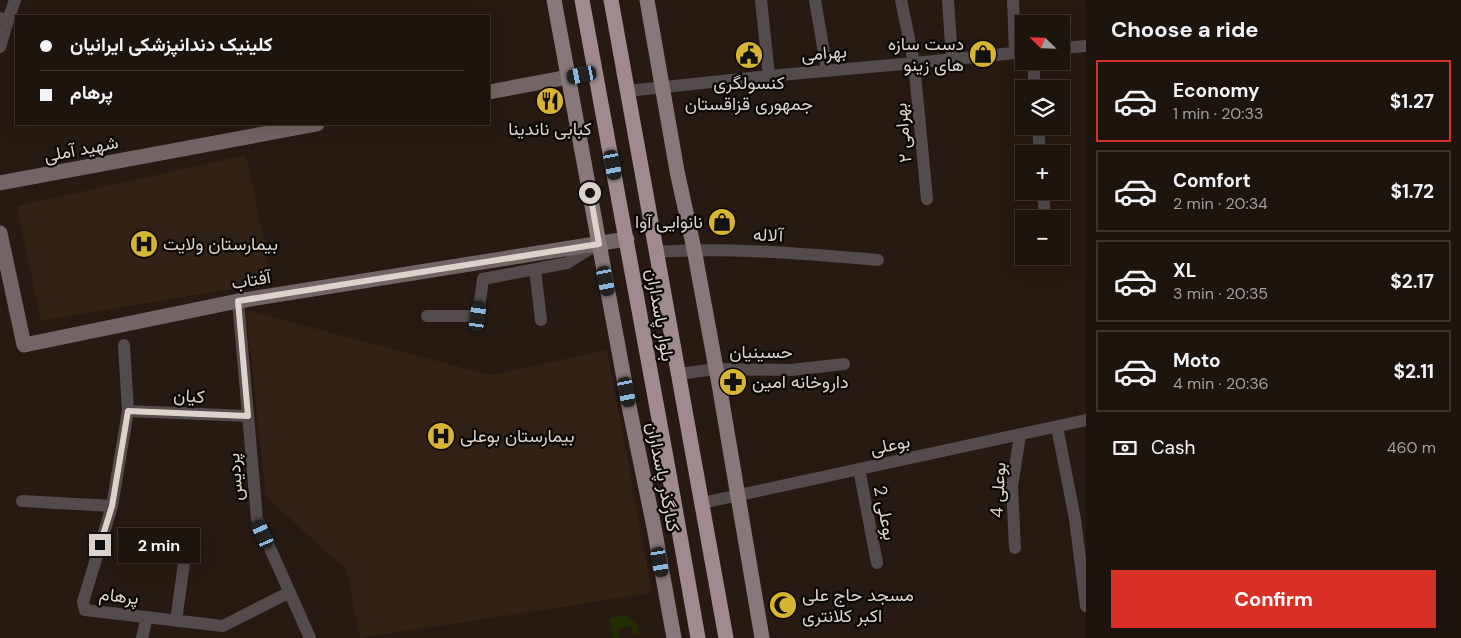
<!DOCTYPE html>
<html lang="en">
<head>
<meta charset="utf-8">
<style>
	:root { --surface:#1d140e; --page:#2a211c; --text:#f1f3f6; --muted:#a09e9e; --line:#3b332e; --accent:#d93025 }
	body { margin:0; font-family:"DM Sans",Vazirmatn,sans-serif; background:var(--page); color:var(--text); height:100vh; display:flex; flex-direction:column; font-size:19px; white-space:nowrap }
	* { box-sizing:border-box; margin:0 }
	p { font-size:16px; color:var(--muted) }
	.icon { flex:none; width:28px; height:28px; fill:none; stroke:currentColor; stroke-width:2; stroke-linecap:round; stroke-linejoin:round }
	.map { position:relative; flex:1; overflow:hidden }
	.panel { display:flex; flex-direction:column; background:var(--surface); width:375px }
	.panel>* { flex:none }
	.hud { position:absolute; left:15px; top:15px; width:475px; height:110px; border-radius:0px; box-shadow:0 5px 20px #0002,0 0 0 1px var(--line); display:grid; align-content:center; height:110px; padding:0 25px; background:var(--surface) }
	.needle { width:32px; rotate:293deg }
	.tools { position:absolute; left:1015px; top:15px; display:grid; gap:10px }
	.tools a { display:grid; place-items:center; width:55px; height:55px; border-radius:0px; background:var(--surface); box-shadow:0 5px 20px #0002,0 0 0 1px var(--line); font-size:25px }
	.end { position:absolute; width:22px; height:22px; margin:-11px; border:6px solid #dcd3cd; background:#111; box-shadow:0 0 0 2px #111 }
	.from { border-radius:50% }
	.bubble { position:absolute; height:35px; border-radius:0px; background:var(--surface); box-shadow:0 5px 20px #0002,0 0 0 1px var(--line); font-size:16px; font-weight:700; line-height:35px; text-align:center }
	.car { position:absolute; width:15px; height:30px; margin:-15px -8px; border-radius:6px; box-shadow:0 0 4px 1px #0007; background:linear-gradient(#222 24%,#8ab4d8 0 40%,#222 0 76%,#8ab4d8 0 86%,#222 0) }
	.hud b { display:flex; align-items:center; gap:18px; height:48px; font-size:19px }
	.hud b+b { border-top:1px solid var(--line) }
	.hud i { width:12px; height:12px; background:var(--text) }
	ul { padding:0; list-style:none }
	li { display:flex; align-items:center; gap:15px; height:82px; margin:0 10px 8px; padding:0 15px; border:2px solid var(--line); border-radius:0px }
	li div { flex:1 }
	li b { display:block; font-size:19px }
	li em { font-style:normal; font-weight:700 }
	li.on { border-color:var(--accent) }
	li>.icon { width:45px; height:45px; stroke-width:1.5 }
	h2 { padding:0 25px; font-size:22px; line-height:60px }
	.pay { display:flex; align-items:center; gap:12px; height:55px; padding:0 25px; font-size:19px }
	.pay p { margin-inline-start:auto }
	.button { display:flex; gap:10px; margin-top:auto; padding:10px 25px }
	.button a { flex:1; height:58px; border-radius:0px; background:var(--accent); color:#fff; font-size:20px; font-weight:700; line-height:58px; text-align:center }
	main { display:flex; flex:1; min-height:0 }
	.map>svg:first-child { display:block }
</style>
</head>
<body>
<main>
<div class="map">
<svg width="1086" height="638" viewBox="0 0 1086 638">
	<rect width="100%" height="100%" fill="#271a12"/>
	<!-- built -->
	<path fill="#322215" d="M246 155 272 282 41 321 17 206Z
		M246 310 490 375 607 350 652 593 360 638 347 570 266 497Z"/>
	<!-- green -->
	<path fill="#222d00" d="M628 615 637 626 639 633 633 635 632 628 628 626 618 629 620 638H613L610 618Z"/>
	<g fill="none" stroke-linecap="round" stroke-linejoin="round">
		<!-- street -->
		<path stroke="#534b4c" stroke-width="12" d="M761 0 769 76
			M815 0 827 70
			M901 0 914 63 927 199
			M948 0 952 59
			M1013 0 1015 53
			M0 18 8 20 15 0
			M0 47 8 20
			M1061 48 1086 46
			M1033 61 1035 89
			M627 91 769 76 914 63 1024 52
			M1038 126 1040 154
			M1043 191 1045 219
			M656 252C730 247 805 254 878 260
			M535 269 541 320
			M238 301 257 519 310 638
			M427 316H478L483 279 567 263 596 245
			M124 345 128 411 112 506 83 602 85 610 223 626 290 592
			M679 374 716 369 791 370 844 364
			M128 411 248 416
			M1057 427 1075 519 1086 606
			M859 469 877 563
			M22 501 112 506
			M702 503 1086 420
			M1015 548 1012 486 1020 435
			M176 621 184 563
			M142 638 147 617"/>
		<!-- secondary -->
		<path stroke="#726566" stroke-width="15" d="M489 92 595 72
			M0 183 317 124
			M0 233 24 345 238 301 627 239"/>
		<!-- primary -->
		<path stroke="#89787a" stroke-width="15" d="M554 0 630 411 654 527 674 638
			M647 0 677 171 694 249 720 390 762 638"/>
		<!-- highway -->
		<path stroke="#9f8a8d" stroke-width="15" d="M582 0 668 468 698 638
			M611 0 726 638"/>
	</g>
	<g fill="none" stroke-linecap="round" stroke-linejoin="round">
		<!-- route -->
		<path stroke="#dcd3cd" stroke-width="6" d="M100 545 112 506 128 411 248 416 238 301 599 244 590 193"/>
	</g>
	<!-- icons -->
	<defs>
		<symbol id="shop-disc" viewBox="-11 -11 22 22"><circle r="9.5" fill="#d8b434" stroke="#0b0704"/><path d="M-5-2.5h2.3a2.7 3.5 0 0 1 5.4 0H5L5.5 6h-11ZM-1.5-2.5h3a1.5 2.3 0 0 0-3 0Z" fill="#111"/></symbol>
		<symbol id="civic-disc" viewBox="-11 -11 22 22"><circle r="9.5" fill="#d8b434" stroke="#0b0704"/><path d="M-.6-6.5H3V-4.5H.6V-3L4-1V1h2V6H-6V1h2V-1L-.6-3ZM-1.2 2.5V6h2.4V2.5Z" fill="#111"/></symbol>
		<symbol id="restaurant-disc" viewBox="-11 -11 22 22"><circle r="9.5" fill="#d8b434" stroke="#0b0704"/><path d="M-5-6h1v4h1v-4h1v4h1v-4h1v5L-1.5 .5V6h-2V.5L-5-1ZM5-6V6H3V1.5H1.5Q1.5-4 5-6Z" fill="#111"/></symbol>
		<symbol id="hospital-disc" viewBox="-11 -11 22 22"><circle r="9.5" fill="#d8b434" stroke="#0b0704"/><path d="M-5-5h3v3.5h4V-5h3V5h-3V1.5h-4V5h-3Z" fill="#111"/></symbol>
		<symbol id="pharmacy-disc" viewBox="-11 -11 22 22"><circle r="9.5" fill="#d8b434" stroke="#0b0704"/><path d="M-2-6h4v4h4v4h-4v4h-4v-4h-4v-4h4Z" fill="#111"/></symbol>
		<symbol id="mosque-disc" viewBox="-11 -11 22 22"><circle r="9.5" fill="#d8b434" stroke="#0b0704"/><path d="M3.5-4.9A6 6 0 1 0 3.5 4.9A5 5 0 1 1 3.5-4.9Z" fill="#111"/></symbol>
	</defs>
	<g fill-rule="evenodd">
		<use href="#shop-disc" x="967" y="38" width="32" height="32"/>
		<use href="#civic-disc" x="733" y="39" width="32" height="32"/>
		<use href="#restaurant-disc" x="534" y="85" width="32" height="32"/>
		<use href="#shop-disc" x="706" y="206" width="32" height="32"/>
		<use href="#hospital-disc" x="128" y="228" width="32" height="32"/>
		<use href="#pharmacy-disc" x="717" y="366" width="32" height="32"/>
		<use href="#hospital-disc" x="425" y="420" width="32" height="32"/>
		<use href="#mosque-disc" x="767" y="589" width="32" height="32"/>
	</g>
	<g text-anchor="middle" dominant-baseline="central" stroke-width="4.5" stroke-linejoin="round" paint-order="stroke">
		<!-- poi labels -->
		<g font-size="18" fill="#dcd3cd" stroke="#0b0704" text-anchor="start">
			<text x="964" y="44" text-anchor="end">دست سازه<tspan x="964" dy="21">های زینو</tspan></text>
			<text x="749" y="83" text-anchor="middle">کنسولگری<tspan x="749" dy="21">جمهوری قزاقستان</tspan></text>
			<text x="550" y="129" text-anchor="middle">کبابی ناندینا</text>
			<text x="703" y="222" text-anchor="end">نانوایی آوا</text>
			<text x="163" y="244">بیمارستان ولایت</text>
			<text x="752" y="382">داروخانه امین</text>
			<text x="460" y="436">بیمارستان بوعلی</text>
			<text x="802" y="595">مسجد حاج علی<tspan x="802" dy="21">اکبر کلانتری</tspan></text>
		</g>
		<!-- street labels -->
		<g font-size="18" fill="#dcd3cd" stroke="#0b0704">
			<text transform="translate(824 53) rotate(-5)">بهرامی</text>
			<text transform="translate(903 133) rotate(-95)">بهرامی ۲</text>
			<text transform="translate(81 149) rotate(-11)">شهید آملی</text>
			<text transform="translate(768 235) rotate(2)">آلاله</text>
			<text transform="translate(251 280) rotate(-10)">آفتاب</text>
			<text transform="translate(660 315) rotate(80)">بلوار پاسداران</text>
			<text x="761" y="352">حسینیان</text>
			<text transform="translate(189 396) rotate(3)">کیان</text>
			<text transform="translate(890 445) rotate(-12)">بوعلی</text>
			<text transform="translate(235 477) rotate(-95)">پردیس</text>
			<text transform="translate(663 477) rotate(79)">کنارگذر پاسداران</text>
			<text transform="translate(998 490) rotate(-87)">بوعلی 4</text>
			<text transform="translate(885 513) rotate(79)">بوعلی 2</text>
			<text transform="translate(119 596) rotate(7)">پرهام</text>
		</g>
	</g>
</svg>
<div class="tools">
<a><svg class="needle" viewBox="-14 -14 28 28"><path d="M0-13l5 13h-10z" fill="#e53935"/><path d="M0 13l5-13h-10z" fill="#a09e9e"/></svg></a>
<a><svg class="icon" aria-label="layers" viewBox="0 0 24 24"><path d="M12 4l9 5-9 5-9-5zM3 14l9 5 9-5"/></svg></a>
<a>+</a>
<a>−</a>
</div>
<i class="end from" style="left:590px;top:193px"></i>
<i class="end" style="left:100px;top:545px"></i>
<div class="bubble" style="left:118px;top:528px;width:82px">2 min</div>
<i class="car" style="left:582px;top:75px;rotate:259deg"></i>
<i class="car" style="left:613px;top:165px;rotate:169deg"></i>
<i class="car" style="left:606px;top:281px;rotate:169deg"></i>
<i class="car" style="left:478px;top:316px;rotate:8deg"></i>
<i class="car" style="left:627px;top:392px;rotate:169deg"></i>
<i class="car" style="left:263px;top:534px;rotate:336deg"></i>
<i class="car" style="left:660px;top:562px;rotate:170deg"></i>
<div class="hud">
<b><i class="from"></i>کلینیک دندانپزشکی ایرانیان</b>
<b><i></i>پرهام</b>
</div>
</div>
<section class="panel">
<h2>Choose a ride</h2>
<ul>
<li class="on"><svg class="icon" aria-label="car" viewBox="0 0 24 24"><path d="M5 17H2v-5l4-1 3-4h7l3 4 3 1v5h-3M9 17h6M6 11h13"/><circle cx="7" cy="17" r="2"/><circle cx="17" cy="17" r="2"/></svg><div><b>Economy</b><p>1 min · 20:33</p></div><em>$1.27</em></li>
<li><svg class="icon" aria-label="car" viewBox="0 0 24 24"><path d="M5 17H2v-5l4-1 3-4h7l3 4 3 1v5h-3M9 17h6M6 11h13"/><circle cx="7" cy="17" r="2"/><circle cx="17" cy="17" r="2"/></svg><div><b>Comfort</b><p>2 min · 20:34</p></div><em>$1.72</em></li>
<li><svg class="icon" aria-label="car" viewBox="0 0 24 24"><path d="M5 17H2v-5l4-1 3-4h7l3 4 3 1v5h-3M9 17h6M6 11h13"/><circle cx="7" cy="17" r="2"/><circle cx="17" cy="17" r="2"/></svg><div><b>XL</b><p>3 min · 20:35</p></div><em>$2.17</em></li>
<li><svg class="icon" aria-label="car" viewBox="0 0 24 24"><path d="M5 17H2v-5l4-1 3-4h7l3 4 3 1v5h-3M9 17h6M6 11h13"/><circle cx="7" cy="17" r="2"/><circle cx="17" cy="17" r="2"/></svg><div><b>Moto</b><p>4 min · 20:36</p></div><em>$2.11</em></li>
</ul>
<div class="pay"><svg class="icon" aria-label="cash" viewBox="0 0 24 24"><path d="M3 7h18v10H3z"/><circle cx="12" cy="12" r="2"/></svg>Cash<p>460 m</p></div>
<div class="button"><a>Confirm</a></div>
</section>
</main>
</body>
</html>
